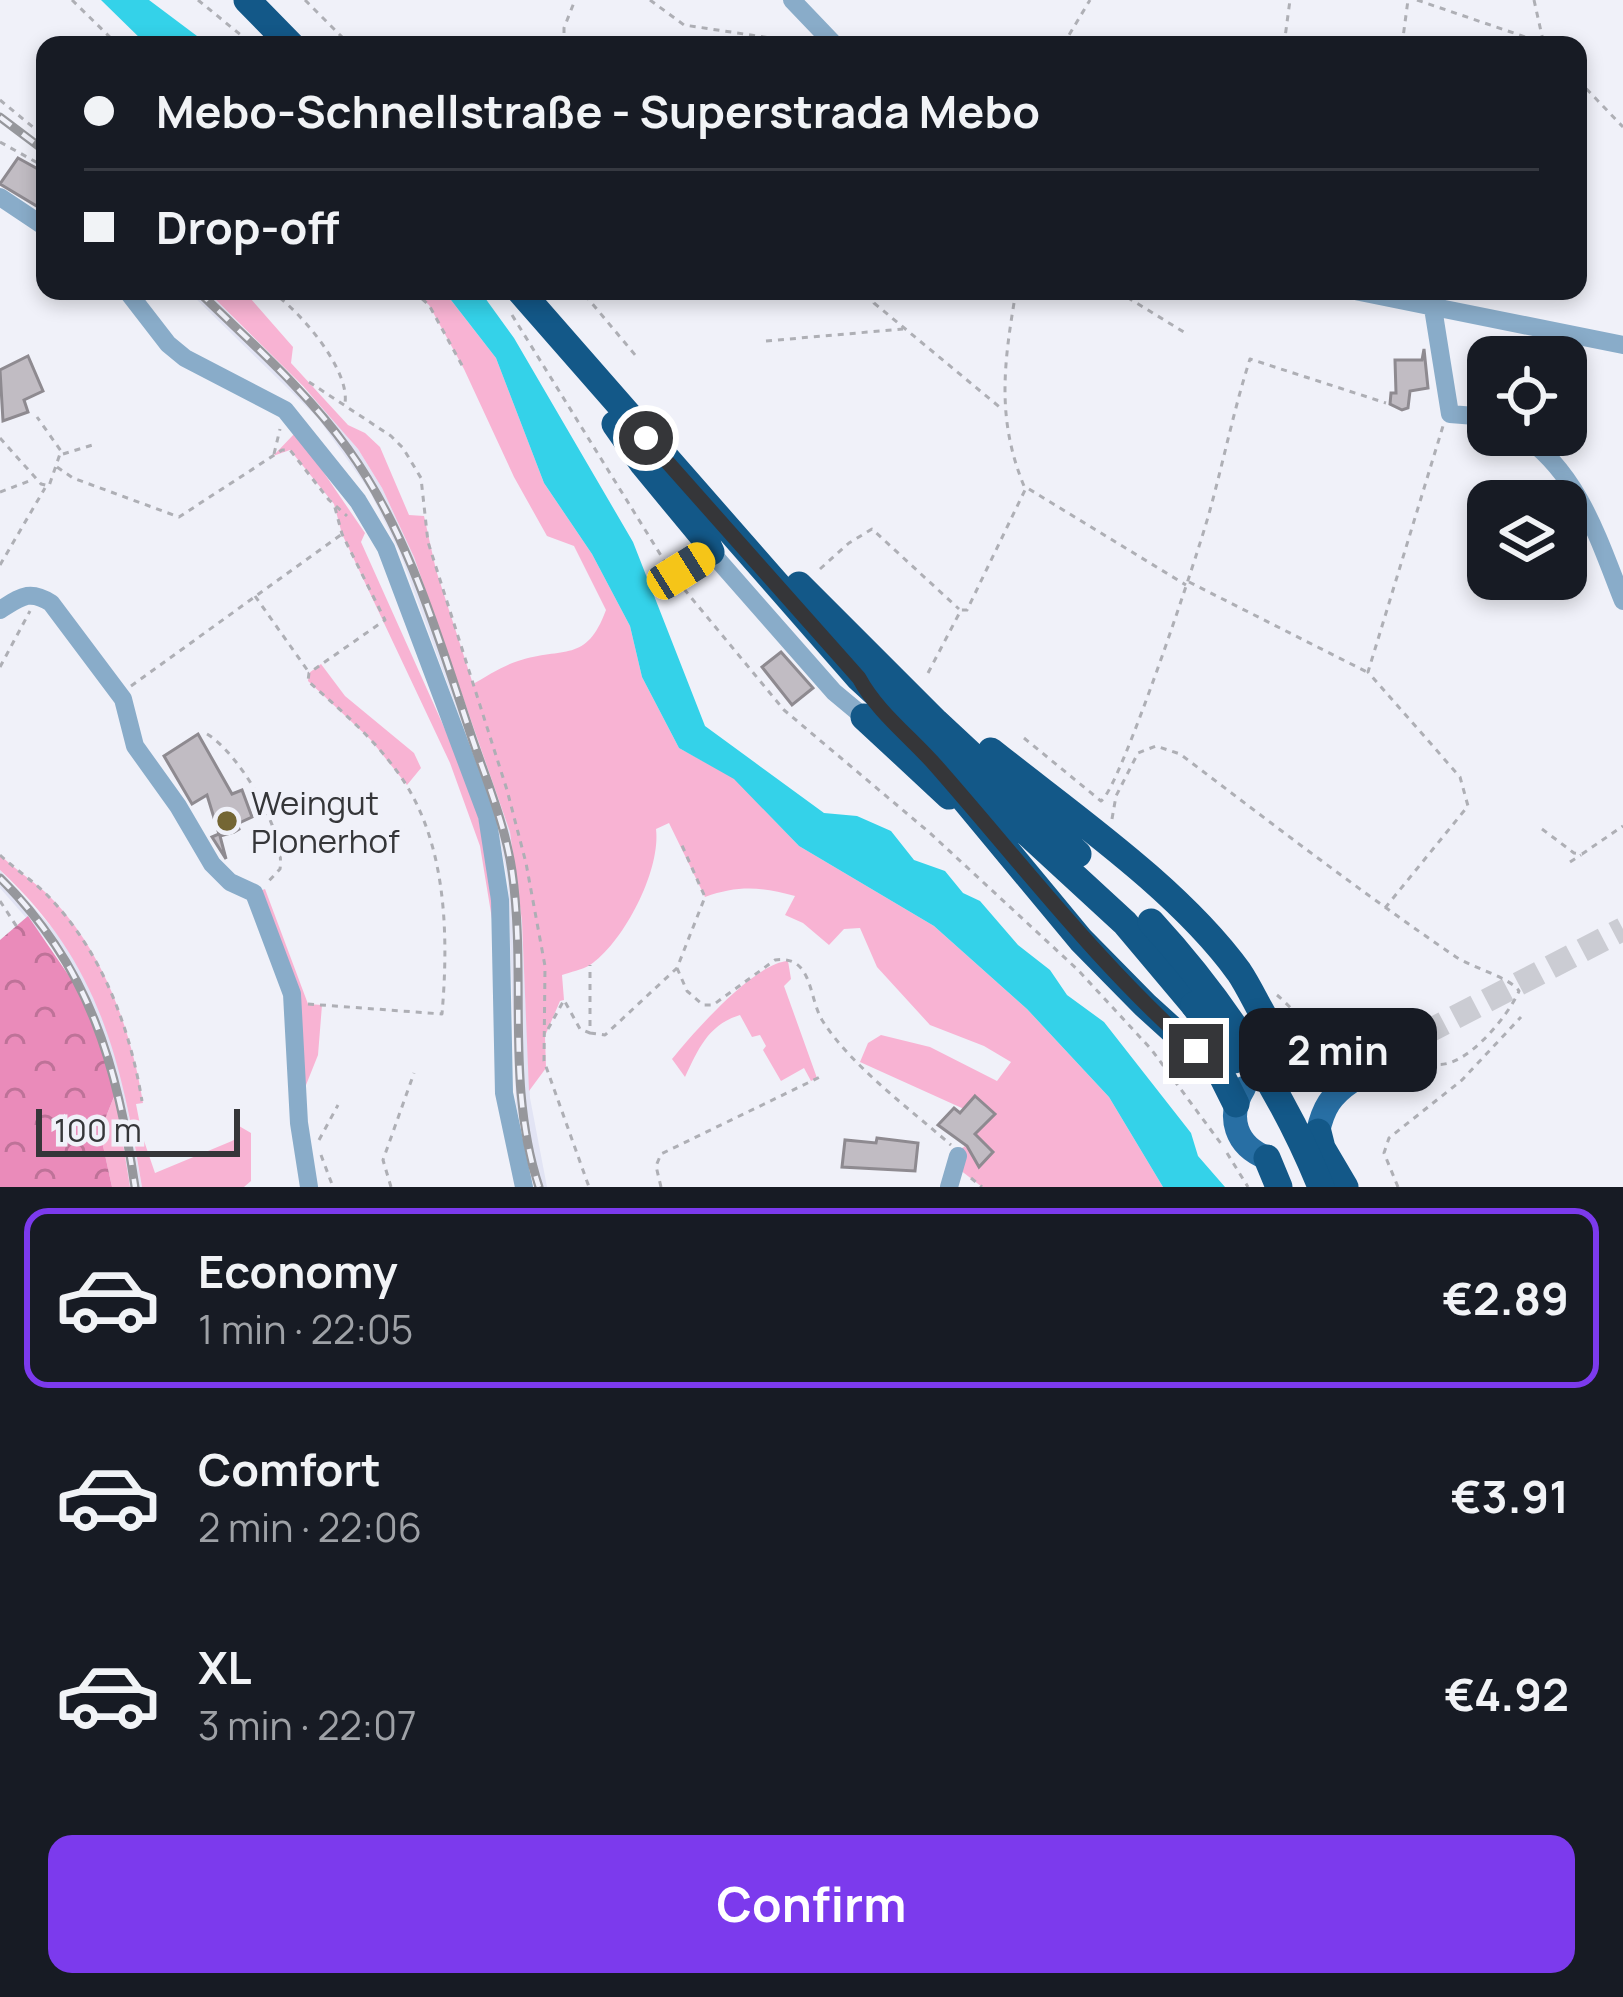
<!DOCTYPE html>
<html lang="en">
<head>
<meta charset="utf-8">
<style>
	:root { --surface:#171b24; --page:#20242c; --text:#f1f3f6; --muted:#9ea1a6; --line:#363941; --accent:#7c3aed }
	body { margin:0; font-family:Manrope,sans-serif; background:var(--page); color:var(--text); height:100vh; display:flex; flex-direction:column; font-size:45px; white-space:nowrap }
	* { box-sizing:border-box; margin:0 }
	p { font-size:39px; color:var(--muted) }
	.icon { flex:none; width:66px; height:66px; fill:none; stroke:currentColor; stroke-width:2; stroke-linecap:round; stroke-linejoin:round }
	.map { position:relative; height:1187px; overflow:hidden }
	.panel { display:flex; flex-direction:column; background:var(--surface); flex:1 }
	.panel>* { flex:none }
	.banner { position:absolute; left:36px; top:36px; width:1551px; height:264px; border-radius:24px; box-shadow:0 6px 18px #0003; display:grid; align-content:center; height:264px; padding:0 48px; background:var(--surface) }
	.tools { position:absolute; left:1467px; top:336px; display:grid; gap:24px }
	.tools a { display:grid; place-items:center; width:120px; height:120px; border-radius:24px; background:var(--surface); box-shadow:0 6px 18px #0003; font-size:60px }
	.scale { position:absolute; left:36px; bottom:30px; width:204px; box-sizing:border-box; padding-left:12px; border:6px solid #353639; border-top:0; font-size:33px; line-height:42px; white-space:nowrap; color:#353639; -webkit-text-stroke:9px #f0f1f9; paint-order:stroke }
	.end { position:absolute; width:54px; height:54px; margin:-27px; border:15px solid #353639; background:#fff; box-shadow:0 0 0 6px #fff }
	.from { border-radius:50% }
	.bubble { position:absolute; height:84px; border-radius:24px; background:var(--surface); box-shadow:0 6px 18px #0003; font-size:39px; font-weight:700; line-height:84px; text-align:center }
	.car { position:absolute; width:36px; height:72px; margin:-36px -18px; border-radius:15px; box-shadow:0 0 9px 3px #0007; background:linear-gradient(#f5c518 24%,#345 0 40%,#f5c518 0 76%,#345 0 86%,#f5c518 0) }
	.banner b { display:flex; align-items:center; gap:42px; height:114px; font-size:45px }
	.banner b+b { border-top:3px solid var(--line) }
	.banner i { width:30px; height:30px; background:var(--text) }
	ul { padding:21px 0 0; list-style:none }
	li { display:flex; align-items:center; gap:36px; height:180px; margin:0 24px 18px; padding:0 24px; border:6px solid transparent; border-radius:24px }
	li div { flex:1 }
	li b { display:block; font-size:45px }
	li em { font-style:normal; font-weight:700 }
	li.current { border-color:var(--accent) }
	li>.icon { width:108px; height:108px; stroke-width:1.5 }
	.cta { display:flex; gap:24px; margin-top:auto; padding:24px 48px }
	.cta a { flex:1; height:138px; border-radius:24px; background:var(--accent); color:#fff; font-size:48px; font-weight:700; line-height:138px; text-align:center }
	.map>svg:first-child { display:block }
</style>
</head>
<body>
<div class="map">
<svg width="1623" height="1187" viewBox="0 0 1623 1187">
	<defs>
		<pattern id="forest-crowns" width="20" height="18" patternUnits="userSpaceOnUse" patternTransform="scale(3)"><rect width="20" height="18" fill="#ea8bba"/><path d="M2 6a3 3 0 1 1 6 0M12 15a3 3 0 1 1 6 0" fill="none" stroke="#be7298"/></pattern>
	</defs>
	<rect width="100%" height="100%" fill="#f0f1f9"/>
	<!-- built -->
	<path fill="#e2e4f4" d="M188 291H207L327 412 358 449 382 488 414 557 510 832 522 921 530 1098 547 1187H534L516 1104 508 881 501 845 485 787 400 553 369 490 318 418Z
		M0 870 65 942 97 1002 120 1068 142 1187H130L115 1094 99 1040 78 989 57 953 0 888Z"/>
	<!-- green -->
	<path fill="#f8b3d3" d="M207 291H244L293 347 291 363 348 425 365 433 380 447 409 515 424 516 436 570 473 684C487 676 502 666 518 661 564 646 586 664 606 610L574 546 547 536 514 477 464 369 429 305 413 291H444L496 358 544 483 592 554 630 626 642 677 679 748 734 778 799 846 934 926 1027 1009 1109 1097 1163 1187H982L955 1166 957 1150 964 1147 994 1113 976 1096 964 1109 860 1062 868 1043 881 1035 930 1047 997 1081 1011 1062 984 1046 930 1025 877 967 860 928 844 929 829 945 803 923 785 915 795 896C761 887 739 885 705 897L669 823 656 829C661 870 624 942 590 965 582 970 570 972 562 975L564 1000 560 1001 545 1036 546 1068 529 1091 522 921 510 832 414 557 382 488 358 449 303 386Z
		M296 432 365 533 361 542 474 794 489 874 493 925 480 846 450 763 342 534 334 504 290 450 273 456Z
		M321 664 345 696 414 753 421 768 407 785 370 739 308 681 309 673Z
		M0 855C14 868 30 879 44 891 101 944 131 1028 143 1103L136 1104 142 1135 155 1173 232 1141 238 1137 239 1126 251 1133V1181L244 1187H142C121 1058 99 962 0 870Z
		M265 889 308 1004 322 1005 318 1055 298 1105 294 1010 254 893Z
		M788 961 791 979 784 986 817 1078 811 1081 804 1068 781 1081 763 1050 766 1046 760 1035 752 1037 740 1015C708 1025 699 1048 685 1077L672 1059C694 1032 754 963 788 961Z
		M115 1094 130 1187H112L100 1132Z"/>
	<!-- forest -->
	<path fill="url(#forest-crowns)" d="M28 916 78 989 99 1040 115 1094 100 1132 112 1187H0V940Z"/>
	<!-- water -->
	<path fill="#34d2e9" d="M101 0H149L209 45H147Z
		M444 291H480L514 338 633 542 705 726 824 813 857 816 891 831 914 860 945 871 963 893 980 901 1018 945 1050 970 1067 995 1104 1022 1191 1133 1198 1156 1225 1187H1163L1109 1097 1027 1009 934 926 799 846 734 779 679 748 642 677 630 626 592 554 544 483 496 358Z"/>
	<!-- building -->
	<path fill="#c1bcc3" stroke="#8e8a90" stroke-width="3" d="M18 158 45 173V211L0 184Z
		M1424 349 1428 388 1410 391 1408 408 1402 410 1390 404 1391 393H1396L1395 360H1422Z
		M28 356 43 391 24 400 28 412 3 421 0 370Z
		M781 652 813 688 792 705 762 667Z
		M198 734 232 794 242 790 252 817 237 824 239 829 234 832 220 836 226 859 212 837 219 834 207 795 192 804 164 756Z
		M975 1096 995 1114 975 1134 993 1152 979 1167 967 1146 938 1125 954 1108 960 1113Z
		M877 1138 918 1143 915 1171 842 1167 845 1140 876 1143Z"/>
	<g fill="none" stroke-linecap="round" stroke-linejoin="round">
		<!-- major-tunnel -->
		<path stroke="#cbccd3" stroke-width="24" stroke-dasharray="24 12" stroke-linecap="butt" d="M1391 1051 1623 929"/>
		<!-- path -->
		<path stroke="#aeafb5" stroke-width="3" stroke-dasharray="6 6" stroke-linecap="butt" d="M72 0 118 45
			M198 0 253 45
			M305 0 350 45
			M650 0 684 25 804 43 812 40
			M1417 0 1543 43
			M1534 0 1544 45
			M564 45V28L575 0
			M1063 45 1090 0
			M1284 45 1290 0
			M1402 45 1408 0
			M1578 80 1623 127
			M0 100 45 137
			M0 142 45 167
			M270 291C298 308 350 369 345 403
			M413 291 429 305 464 369
			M573 291 577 296 633 291
			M875 291 874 303 1002 409
			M1016 291C1004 362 996 418 1024 486L1186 585
			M1117 291 1187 334
			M585 295 636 356
			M512 315 665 562
			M766 341 903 329
			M309 382 391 436 403 448 421 478 428 542 507 790 526 863 545 966 544 1061 589 1187
			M0 438 41 484 49 486 61 451 37 417
			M63 454 96 444
			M274 454 280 429
			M57 467 73 478 179 517 282 450H290L329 500 347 516
			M0 492 32 480
			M0 565 45 488
			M820 569 849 543 872 529 959 609
			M1189 582 1367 672
			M684 589 784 710 930 833 1078 970 1151 1049 1222 1145
			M255 596 308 671
			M0 667 30 611
			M928 673 961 610H967L1025 490
			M131 686 342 534
			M207 734C239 753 286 832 280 869L267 883
			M1024 738 1101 801C1120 789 1200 548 1210 510 1224 459 1234 409 1250 359L1386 403
			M1112 819 1116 796 1138 753 1156 746 1180 754C1271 823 1361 892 1456 957 1473 968 1511 978 1519 991 1509 1015 1465 1070 1435 1064 1427 1062 1417 1054 1411 1048
			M1542 829 1574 853 1582 854 1623 826
			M0 855C16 870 35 882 50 898 102 953 130 1027 142 1101
			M1570 862 1581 855
			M0 901 17 927
			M1385 908 1468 806 1460 777 1368 672 1443 426
			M677 968 687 991 703 1005H713L775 960C813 955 808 996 822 1020 851 1066 910 1109 951 1145
			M1277 995C1288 1004 1302 1022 1317 1027 1351 1037 1343 992 1389 1031
			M308 1004 442 1014C449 932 447 834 393 766 369 734 337 707 308 681L309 673 385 620 342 534 334 504
			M548 1029 564 1000 580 1029 590 1033V965
			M590 1033 605 1035 677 968 705 897 680 841
			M319 1140 338 1105
			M1227 1153 1248 1187
			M321 1155 333 1187
			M971 1178 982 1187
			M391 1187 383 1160 414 1073
			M661 1187 656 1166 661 1154 824 1075
			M1398 1187 1384 1153 1389 1138 1462 1080 1521 1017"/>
		<!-- minor -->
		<path stroke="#89acc9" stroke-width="18" d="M792 0 835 45
			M0 197 45 227
			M127 291 168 344 185 358 285 410 358 501 386 548 487 816 500 900 504 1093 524 1187
			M1355 291 1623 345
			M1433 308 1450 414 1488 417
			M1522 435C1579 473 1599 541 1623 601
			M674 575 711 552 834 692 864 717
			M0 610C21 597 29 589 51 603L123 699 135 746 178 806 212 864 230 882 254 893 292 994 299 1123 309 1187
			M949 1187 958 1156"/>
		<!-- major -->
		<path stroke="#286fa4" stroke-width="24" d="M1284 1071C1325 1084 1329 1084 1368 1063
			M1244 1088C1226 1117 1236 1146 1267 1158
			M1318 1132C1323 1108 1331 1095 1352 1081"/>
		<!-- highway -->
		<path stroke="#135888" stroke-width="27" d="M247 0 291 45
			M520 291 859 678 1125 923 1194 1005
			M615 424 643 464 705 539 711 552
			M799 585 936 722 1078 854
			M864 717 949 796
			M991 751C1071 815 1179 889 1239 972 1258 1000 1272 1045 1303 1061 1335 1077 1360 1054 1391 1051
			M944 775 1081 940 1145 1005 1221 1074 1236 1104
			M1318 1132 1322 1148 1345 1187
			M1267 1158 1279 1187"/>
		<defs>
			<path id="rail" d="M0 117 45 151
				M198 291C250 342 306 390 348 449 408 532 438 636 470 732 485 777 505 823 512 871 527 976 505 1084 539 1187
				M0 878C90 967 117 1065 135 1187"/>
		</defs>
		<!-- rail casing -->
		<use href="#rail" stroke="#96979c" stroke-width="9"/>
		<!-- rail -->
		<use href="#rail" stroke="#f0f1f9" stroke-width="4.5" stroke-dasharray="14" stroke-linecap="butt"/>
		<!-- highway-bridge -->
		<path stroke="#135888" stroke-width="27" d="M1151 922C1222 999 1282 1090 1321 1187
			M1194 1005 1234 1060"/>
	</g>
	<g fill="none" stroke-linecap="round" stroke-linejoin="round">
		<!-- route -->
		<path stroke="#353639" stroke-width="15" d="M646 438 859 678C878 713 911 737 937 767 1023 865 1098 964 1196 1051"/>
	</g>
	<!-- markers -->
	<circle fill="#746634" stroke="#f0f1f9" stroke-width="4.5" cx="227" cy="821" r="12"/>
	<g text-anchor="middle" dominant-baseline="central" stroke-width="10" stroke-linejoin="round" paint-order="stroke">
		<!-- poi labels -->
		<g font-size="33" fill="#353639" stroke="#f0f1f9" text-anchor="start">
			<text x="251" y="802">Weingut<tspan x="251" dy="38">Plonerhof</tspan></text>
		</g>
	</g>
</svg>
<div class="tools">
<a><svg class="icon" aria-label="locate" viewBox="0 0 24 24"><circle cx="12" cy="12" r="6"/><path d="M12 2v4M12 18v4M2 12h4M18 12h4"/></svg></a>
<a><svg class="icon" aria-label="layers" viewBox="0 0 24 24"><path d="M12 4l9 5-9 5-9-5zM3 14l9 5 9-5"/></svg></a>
</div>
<div class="scale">100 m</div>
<i class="end from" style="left:646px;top:438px"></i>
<i class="end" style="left:1196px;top:1051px"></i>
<div class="bubble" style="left:1239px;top:1008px;width:198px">2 min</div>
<i class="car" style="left:681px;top:571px;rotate:58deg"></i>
<div class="banner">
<b><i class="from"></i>Mebo-Schnellstraße - Superstrada Mebo</b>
<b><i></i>Drop-off</b>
</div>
</div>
<section class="panel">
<ul>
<li class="current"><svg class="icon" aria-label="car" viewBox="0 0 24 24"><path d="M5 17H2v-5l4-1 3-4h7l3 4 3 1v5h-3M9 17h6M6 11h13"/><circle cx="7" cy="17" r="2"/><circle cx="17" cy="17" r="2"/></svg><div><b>Economy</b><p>1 min · 22:05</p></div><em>€2.89</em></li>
<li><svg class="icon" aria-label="car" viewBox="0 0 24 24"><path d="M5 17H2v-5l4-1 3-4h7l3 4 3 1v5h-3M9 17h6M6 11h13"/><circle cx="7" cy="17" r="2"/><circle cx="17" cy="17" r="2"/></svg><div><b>Comfort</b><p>2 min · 22:06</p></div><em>€3.91</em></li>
<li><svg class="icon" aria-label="car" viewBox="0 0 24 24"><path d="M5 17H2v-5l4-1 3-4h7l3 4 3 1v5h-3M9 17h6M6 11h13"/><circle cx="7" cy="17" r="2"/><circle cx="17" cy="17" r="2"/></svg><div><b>XL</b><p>3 min · 22:07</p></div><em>€4.92</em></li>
</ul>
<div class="cta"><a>Confirm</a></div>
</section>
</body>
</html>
